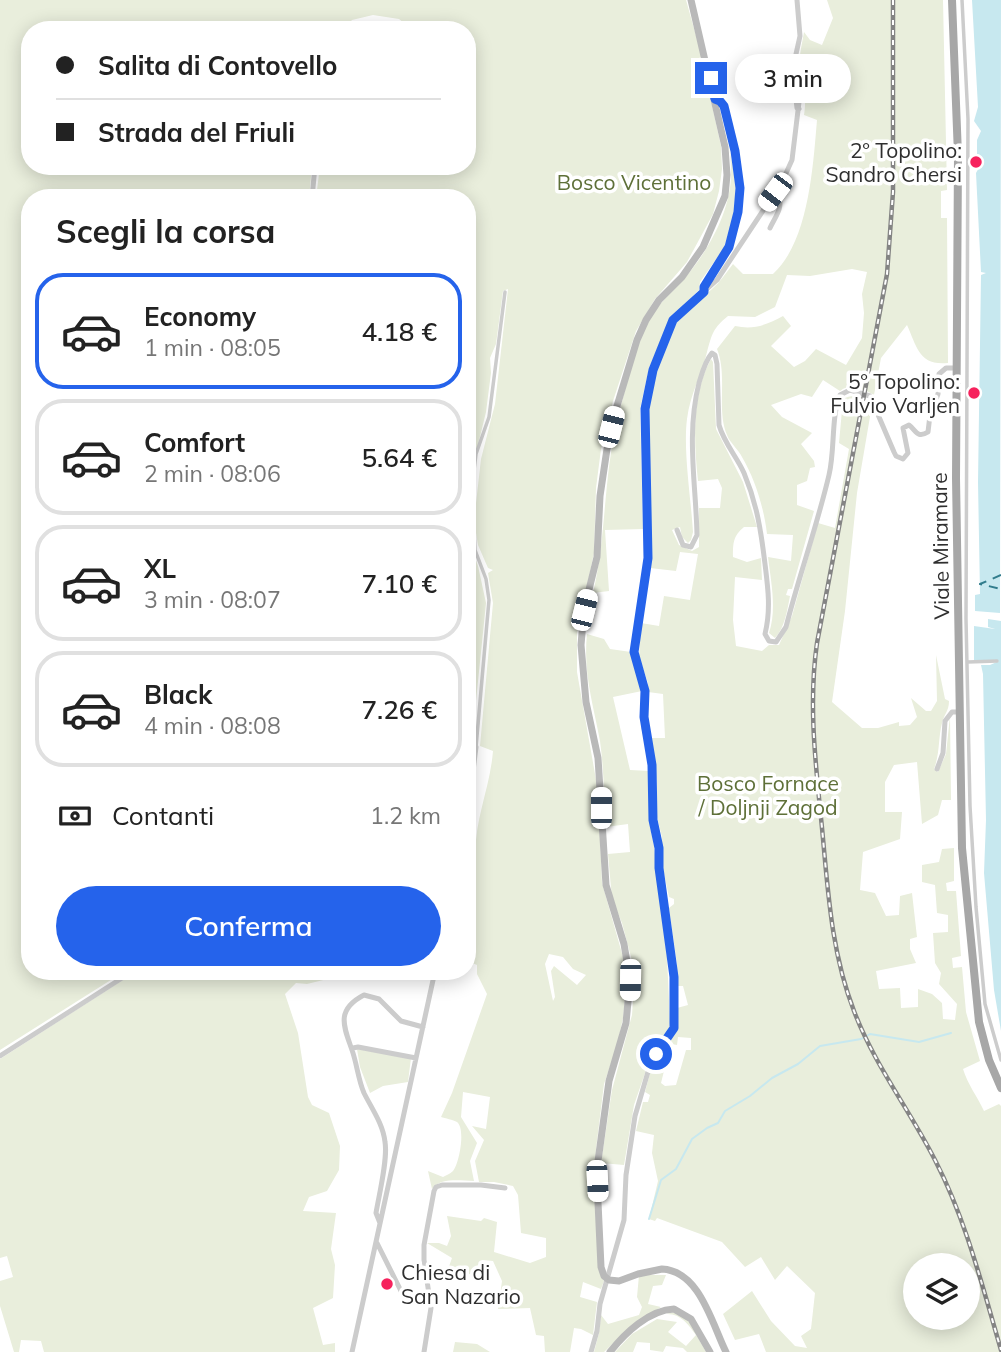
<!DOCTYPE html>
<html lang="it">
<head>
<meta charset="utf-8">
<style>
	:root { --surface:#fff; --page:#f2f2f2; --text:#222; --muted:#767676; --line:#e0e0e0; --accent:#2563eb }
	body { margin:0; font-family:Mulish,sans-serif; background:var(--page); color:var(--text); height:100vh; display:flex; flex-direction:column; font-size:26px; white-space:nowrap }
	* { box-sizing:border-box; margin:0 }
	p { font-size:23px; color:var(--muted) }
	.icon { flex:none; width:38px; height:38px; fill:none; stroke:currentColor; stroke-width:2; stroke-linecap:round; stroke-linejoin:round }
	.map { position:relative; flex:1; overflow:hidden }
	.panel { position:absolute; left:21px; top:189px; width:455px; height:791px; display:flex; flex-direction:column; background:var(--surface); border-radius:28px; box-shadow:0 4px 18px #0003 }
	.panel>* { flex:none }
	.banner { position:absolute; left:21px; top:21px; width:455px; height:154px; border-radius:28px; box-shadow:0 4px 18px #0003; display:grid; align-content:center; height:154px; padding:0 35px; background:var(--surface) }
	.buttons { position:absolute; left:903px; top:1253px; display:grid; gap:14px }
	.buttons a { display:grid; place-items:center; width:77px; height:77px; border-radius:50%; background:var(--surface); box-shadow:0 4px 18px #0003; font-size:35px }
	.end { position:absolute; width:32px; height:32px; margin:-16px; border:9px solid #2563eb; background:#fff; box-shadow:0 0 0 4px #fff }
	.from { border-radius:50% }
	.bubble { position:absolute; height:49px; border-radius:24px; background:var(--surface); box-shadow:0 4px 18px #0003; font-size:23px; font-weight:600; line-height:49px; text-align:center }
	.car { position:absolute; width:21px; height:42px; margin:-21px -10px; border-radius:9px; box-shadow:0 0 5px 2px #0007; background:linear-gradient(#fff 24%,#345 0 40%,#fff 0 76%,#345 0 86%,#fff 0) }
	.banner b { display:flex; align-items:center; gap:24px; height:66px; font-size:26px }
	.banner b+b { border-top:2px solid var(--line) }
	.banner i { width:18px; height:18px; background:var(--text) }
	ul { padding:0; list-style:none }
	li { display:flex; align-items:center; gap:21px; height:116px; margin:0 14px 10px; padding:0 21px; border:4px solid var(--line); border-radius:28px }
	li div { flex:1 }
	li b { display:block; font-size:26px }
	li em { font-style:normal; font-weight:600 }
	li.active { border-color:var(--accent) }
	li>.icon { width:63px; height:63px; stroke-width:1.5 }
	h2 { padding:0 35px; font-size:32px; line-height:84px }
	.pay { display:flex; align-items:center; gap:18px; height:77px; padding:0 35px; font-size:26px }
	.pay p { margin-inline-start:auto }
	.button { display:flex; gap:14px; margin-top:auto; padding:14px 35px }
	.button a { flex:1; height:80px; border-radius:42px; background:var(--accent); color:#fff; font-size:28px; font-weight:600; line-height:80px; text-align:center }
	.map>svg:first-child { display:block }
</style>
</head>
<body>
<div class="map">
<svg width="1001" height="1352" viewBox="0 0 1001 1352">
	<rect width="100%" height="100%" fill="#fff"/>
	<!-- green -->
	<path fill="#e9eedc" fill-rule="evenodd" d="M0 0H686L702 57 692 60 693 70H704L721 146 722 169 719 191 713 214 687 262 655 299 636 331 613 401 601 449 596 488 594 553 577 633V672L598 791 602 883 625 964 626 988 623 1018 617 1046 604 1084 596 1149 594 1189 599 1269 604 1281 601 1289 583 1282 580 1297 597 1302 593 1335 581 1329 574 1328 570 1352H545L544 1336 536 1335 530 1308 498 1309 502 1281 493 1261 482 1260 471 1274 457 1275 447 1272 452 1258 427 1243H439L447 1246 451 1236 447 1216 481 1221 484 1218 497 1222 494 1252 530 1263 546 1257V1238L521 1233 518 1195 513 1186 494 1182H479L475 1161 484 1140 472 1126 486 1129 490 1097 463 1092 461 1117 477 1143 470 1161 474 1181C461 1181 441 1177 432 1189L428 1171 443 1177C446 1175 450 1174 453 1171 459 1164 466 1129 457 1122 453 1120 445 1118 441 1117L452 1093 487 994 477 974V965L467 961V871L476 864C472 824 490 790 493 751L480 746 493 603 488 573 493 570 488 568 478 545 474 521 481 459 495 404 508 289 503 291 496 344 490 358 491 373 486 412 468 486 472 549 478 566 486 603 467 789V198H316L320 166H467V30H413L399 19 373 15 352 20 343 30H30V166H312L309 198H30V971H125L0 1050ZM549 954 563 957 573 969 586 975 577 985 554 966 551 971 555 997 553 1001 545 964Z
		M827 0H943L947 190 941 191V218H947L948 363C919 366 917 347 907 325L881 358 874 395C863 389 851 382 840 391L823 380 812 397 801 394 771 405 782 417 812 433 801 444 814 461 815 467 810 468 807 481 797 485V505L814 511 792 589H788L786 595 790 596C787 611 785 627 775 638L769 633C777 609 771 582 768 557L791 561 793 535 767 534C764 508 755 479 742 457 738 449 730 443 727 435 716 410 728 376 717 349L735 326C754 330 766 325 783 316L791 326 771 346 794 367 805 361 816 349 846 365 862 338 864 313 862 294 867 272 852 269 810 276 787 275 775 307 755 317 728 316C713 328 712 334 707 352 702 374 690 394 687 419 683 450 691 499 693 532L691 540 688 543 682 537 680 527 672 530 679 545 692 551 699 547V508H720L722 488 718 479 698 481C694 442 691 395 711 359L713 362 716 429 743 482 757 527H744C733 536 733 543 733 557L747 562 761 558 762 580 735 577 733 620 736 646 762 651 769 645H779L792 616 818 523 835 528 849 449 839 443 843 399C852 394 865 395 872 405L857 493 845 611 832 702 862 728H878L899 722V726L910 725 917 717 911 698 926 711H931L937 701 936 655 945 699 949 701C949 711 944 714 942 723 938 739 940 753 934 769L938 772 946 754 950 716 951 800H942L938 815 922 824 917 762 894 765 885 782V812H902L900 839 863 852 860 890 875 893 886 916 899 915 900 896 912 893 917 937 910 939V949L916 963 876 971 879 989 900 988 901 1008 918 1007V989L932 994 942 1003 943 1019 955 1020 957 1004 939 984 941 973 935 963 933 933 948 932V915L937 913 935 885 922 882V865L939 862 942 849 954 848V881L946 883 947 891H956L961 956 952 958 953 968 962 967 966 1012 980 1061 963 1069C968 1085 977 1096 984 1111L999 1104 1001 1106V1352H766L759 1334 735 1340 723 1314 752 1291 771 1321 795 1346 807 1348 801 1336 811 1329 815 1293 787 1266 775 1280 761 1257 745 1267 722 1242 657 1218 655 1221 649 1219 658 1181 652 1153 654 1135 636 1131 643 1102H648L650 1095 645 1092 652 1066 664 1071 661 1083 665 1086 676 1085 686 1050H691V1038L678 1037 677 1045 666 1043 676 1030 677 1008 688 1005 683 986H675L677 964 669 908 674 904V899L669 897 662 864V837L657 817V782L650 738H665L663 694 648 692V683L639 657 641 623 659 626 664 596 690 600 698 554 680 552 676 571 650 568 647 420C653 385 659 342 683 314 692 304 703 297 712 289 720 282 726 273 733 264L743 274H773C809 241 813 166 817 120L804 115C807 97 803 89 800 71 798 58 802 45 804 32L810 40 822 45 833 18ZM915 1265H968V1318H915Z
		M722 108 736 185 734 214 724 248 700 282 699 290 670 318 649 368 640 409 643 529 605 530 609 591 593 593C607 534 603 473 619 414 626 386 635 349 648 322 657 303 676 290 689 273 711 246 732 207 731 171 731 150 726 129 722 108Z
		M587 634 604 639 610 649 631 652 642 682V691L613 697 630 770 649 771 650 827 654 846 667 957 670 1023 668 1032 653 1050 634 1105 624 1165 601 1163 612 1090 632 1015 635 972 622 923 612 899 608 854 630 852 628 824 606 827C604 798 604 770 600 741 593 703 583 673 587 634Z
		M137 971H360L307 984 296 983 285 994 298 1033 308 1097 312 1105 329 1113 340 1146 339 1170 327 1191 309 1197 303 1211 336 1213 331 1249 335 1265 333 1298 313 1308 323 1345 335 1343V1352H44L41 1341 21 1340 19 1352H14L0 1306V1281L13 1277 7 1256 0 1258V1059Z
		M357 1049 411 1058 408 1082 383 1086 370 1093 360 1067Z
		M639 1275H666L662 1285 653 1286 648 1304 661 1307 631 1326 604 1352H594L599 1333 601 1315 608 1324 639 1315 642 1307 637 1297Z
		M675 1312 688 1320 706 1352H687L683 1348 666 1346 663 1352 650 1350V1343L637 1342 633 1352H615L632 1334 657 1319 677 1322 668 1332 686 1346 696 1335C688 1324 680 1313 666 1314Z
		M455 1342 477 1344 490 1352H453Z"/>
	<!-- water -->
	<path fill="#c7e8ef" d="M972 0H1001L1000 613 975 611V595L980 594 978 482 981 275 986 273 981 272 976 173 981 164 977 154V140L981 131 974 121 978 107Z
		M988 619 1001 621V1031L994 990 984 873 986 820 983 674 981 665H990L999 661 974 660V626L995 629 988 627Z"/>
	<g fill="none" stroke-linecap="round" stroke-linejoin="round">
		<!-- stream -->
		<path stroke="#c7e8ef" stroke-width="2" d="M649 1219 661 1180 676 1169 692 1139 707 1128 718 1123 725 1111 750 1096 772 1078 798 1064 820 1046 861 1039 870 1034 919 1042 951 1033"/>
		<!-- ferry -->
		<path stroke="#317c8c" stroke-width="2" stroke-dasharray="9 7" stroke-linecap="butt" d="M1001 575 980 584 1001 589"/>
		<!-- pedestrian -->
		<path stroke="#ccc" stroke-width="3.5" d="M962 0 968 119 966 619 970 806 976 907 985 1004 1001 1060
			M968 662 997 661
			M476 747 489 600 486 579 475 550 472 486 476 454 489 417 505 292"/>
		<!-- minor -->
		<path stroke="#ccc" stroke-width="5" d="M773 100 789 96 796 99 797 108 799 109
			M312 198 315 166
			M770 228C776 215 786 205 775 192
			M704 292V287L729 247 738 212 740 188 735 151 724 106 720 101 715 99
			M677 530 683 545 691 547 697 535C696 484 686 434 699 383 702 373 705 361 712 353L715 355 717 364 719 425C724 443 737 457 744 473 757 504 761 531 765 564 768 588 771 610 765 634L769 641 776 642 786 627C799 576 817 526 829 475 835 451 831 416 840 395L850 390 870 396 894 452 896 456 903 459 908 453 903 428 909 425C916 430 917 439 928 432L930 415 938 394 939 374 946 368H956
			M937 769 943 753 945 721 952 712H960
			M467 819 476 747
			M352 1050 353 1048 358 1047 416 1058
			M0 1056 133 971
			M380 1223 376 1213C379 1195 388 1159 385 1142 383 1124 372 1109 364 1093 358 1079 357 1064 352 1050 344 1027 335 1010 364 995L379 999 401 1021 423 1027
			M377 1243 405 1299 430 1303
			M352 1352 435 971
			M424 1352 431 1308 424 1260V1245L434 1191 436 1187 442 1185H481L505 1188
			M591 1352 597 1331 600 1304 624 1220 626 1175 635 1116 650 1065 656 1054 671 1033 674 1022V971L659 868V848L653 820 652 765 644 728 645 691 634 652 648 558 645 409 653 370 672 320 717 280 782 182 792 160 800 94 794 63 800 36 797 0"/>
		<!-- secondary -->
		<path stroke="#b9b9b9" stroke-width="7" d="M691 0 725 147 727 175 725 196 703 247 682 277 659 300 646 320 637 340 617 406 607 449 600 496 597 557 584 610 581 645 586 702 598 758 606 885 624 944 630 980 626 1023 609 1081 598 1161 597 1181 601 1267 604 1276 609 1280 619 1281 638 1274 662 1269C700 1271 712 1324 726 1352
			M610 1352C625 1333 649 1310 674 1309L691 1319 710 1352"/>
		<!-- primary -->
		<path stroke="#a7a7a7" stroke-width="8" d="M952 0 958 155 956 478 962 848 979 1022 989 1060 1001 1088"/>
		<defs>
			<path id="rail" d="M893 0V192L887 274 817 643C808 705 816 767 822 828 828 890 831 952 854 1011 874 1064 909 1109 935 1160 966 1220 982 1285 1001 1350"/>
		</defs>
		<!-- rail casing -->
		<use href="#rail" stroke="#848484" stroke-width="4.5"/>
		<!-- rail -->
		<use href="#rail" stroke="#fff" stroke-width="2" stroke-dasharray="5" stroke-linecap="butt"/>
	</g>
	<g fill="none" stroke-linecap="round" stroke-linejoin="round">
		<!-- route -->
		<path stroke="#2563eb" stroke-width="9" d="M656 1054 674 1028V977L659 868V848L653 820 652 765 644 717 645 691 634 652 648 558 645 409 653 370 673 320 704 292V287L729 247 738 212 740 188 735 151 724 106 720 101 715 99 711 78"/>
	</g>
	<!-- markers -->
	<g fill="#f6225d" stroke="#fff" stroke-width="2.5">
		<circle cx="976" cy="162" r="7"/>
		<circle cx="974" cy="393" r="7"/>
		<circle cx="387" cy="1284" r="7"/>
	</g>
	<g text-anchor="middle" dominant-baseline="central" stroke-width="7" stroke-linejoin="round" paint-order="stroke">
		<!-- poi labels -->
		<g font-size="21" fill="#2f2f2f" stroke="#fff" text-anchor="end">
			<text x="962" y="150">2º Topolino:<tspan x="962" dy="24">Sandro Chersi</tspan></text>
			<text x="960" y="381">5º Topolino:<tspan x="960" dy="24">Fulvio Varljen</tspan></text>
			<text x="401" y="1272" text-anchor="start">Chiesa di<tspan x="401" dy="24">San Nazario</tspan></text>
		</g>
		<!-- park labels -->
		<g font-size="21" fill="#5e7038" stroke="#fff">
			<text x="634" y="182">Bosco Vicentino</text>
			<text x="768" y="783">Bosco Fornace<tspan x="768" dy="24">/ Doljnji Zagod</tspan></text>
		</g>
		<!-- street labels -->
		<g font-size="21" fill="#2f2f2f" stroke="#fff">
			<text transform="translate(940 546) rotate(-91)">Viale Miramare</text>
		</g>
	</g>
</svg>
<div class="buttons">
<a><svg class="icon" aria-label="layers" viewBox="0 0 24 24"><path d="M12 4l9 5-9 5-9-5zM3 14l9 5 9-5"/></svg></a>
</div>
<i class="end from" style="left:656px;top:1054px"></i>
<i class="end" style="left:711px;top:78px"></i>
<div class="bubble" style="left:735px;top:54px;width:116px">3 min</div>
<i class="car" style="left:775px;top:192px;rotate:217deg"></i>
<i class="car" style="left:611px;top:427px;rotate:14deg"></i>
<i class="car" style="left:584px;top:610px;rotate:14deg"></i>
<i class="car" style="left:601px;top:808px;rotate:0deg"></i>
<i class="car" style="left:630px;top:980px;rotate:181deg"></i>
<i class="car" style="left:597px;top:1181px;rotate:177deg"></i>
<div class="banner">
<b><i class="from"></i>Salita di Contovello</b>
<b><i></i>Strada del Friuli</b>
</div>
<section class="panel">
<h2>Scegli la corsa</h2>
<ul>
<li class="active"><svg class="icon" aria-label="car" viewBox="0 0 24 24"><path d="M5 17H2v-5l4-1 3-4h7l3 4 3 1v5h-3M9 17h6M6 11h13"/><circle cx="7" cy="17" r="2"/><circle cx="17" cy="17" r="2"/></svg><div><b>Economy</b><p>1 min · 08:05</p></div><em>4.18 €</em></li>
<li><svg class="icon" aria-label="car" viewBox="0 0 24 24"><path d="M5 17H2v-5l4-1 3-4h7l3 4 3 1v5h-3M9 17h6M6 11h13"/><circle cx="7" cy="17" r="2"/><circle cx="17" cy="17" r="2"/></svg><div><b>Comfort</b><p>2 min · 08:06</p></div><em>5.64 €</em></li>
<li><svg class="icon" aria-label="car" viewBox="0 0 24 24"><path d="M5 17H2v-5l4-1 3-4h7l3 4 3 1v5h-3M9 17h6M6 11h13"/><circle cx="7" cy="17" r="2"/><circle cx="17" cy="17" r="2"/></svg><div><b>XL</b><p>3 min · 08:07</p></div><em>7.10 €</em></li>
<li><svg class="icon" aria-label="car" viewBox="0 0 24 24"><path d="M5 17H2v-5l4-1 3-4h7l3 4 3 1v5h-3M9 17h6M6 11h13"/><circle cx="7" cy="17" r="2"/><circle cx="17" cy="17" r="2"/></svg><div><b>Black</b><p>4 min · 08:08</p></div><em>7.26 €</em></li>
</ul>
<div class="pay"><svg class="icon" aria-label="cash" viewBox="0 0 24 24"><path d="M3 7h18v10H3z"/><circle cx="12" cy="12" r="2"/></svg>Contanti<p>1.2 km</p></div>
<div class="button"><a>Conferma</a></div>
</section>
</div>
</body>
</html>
